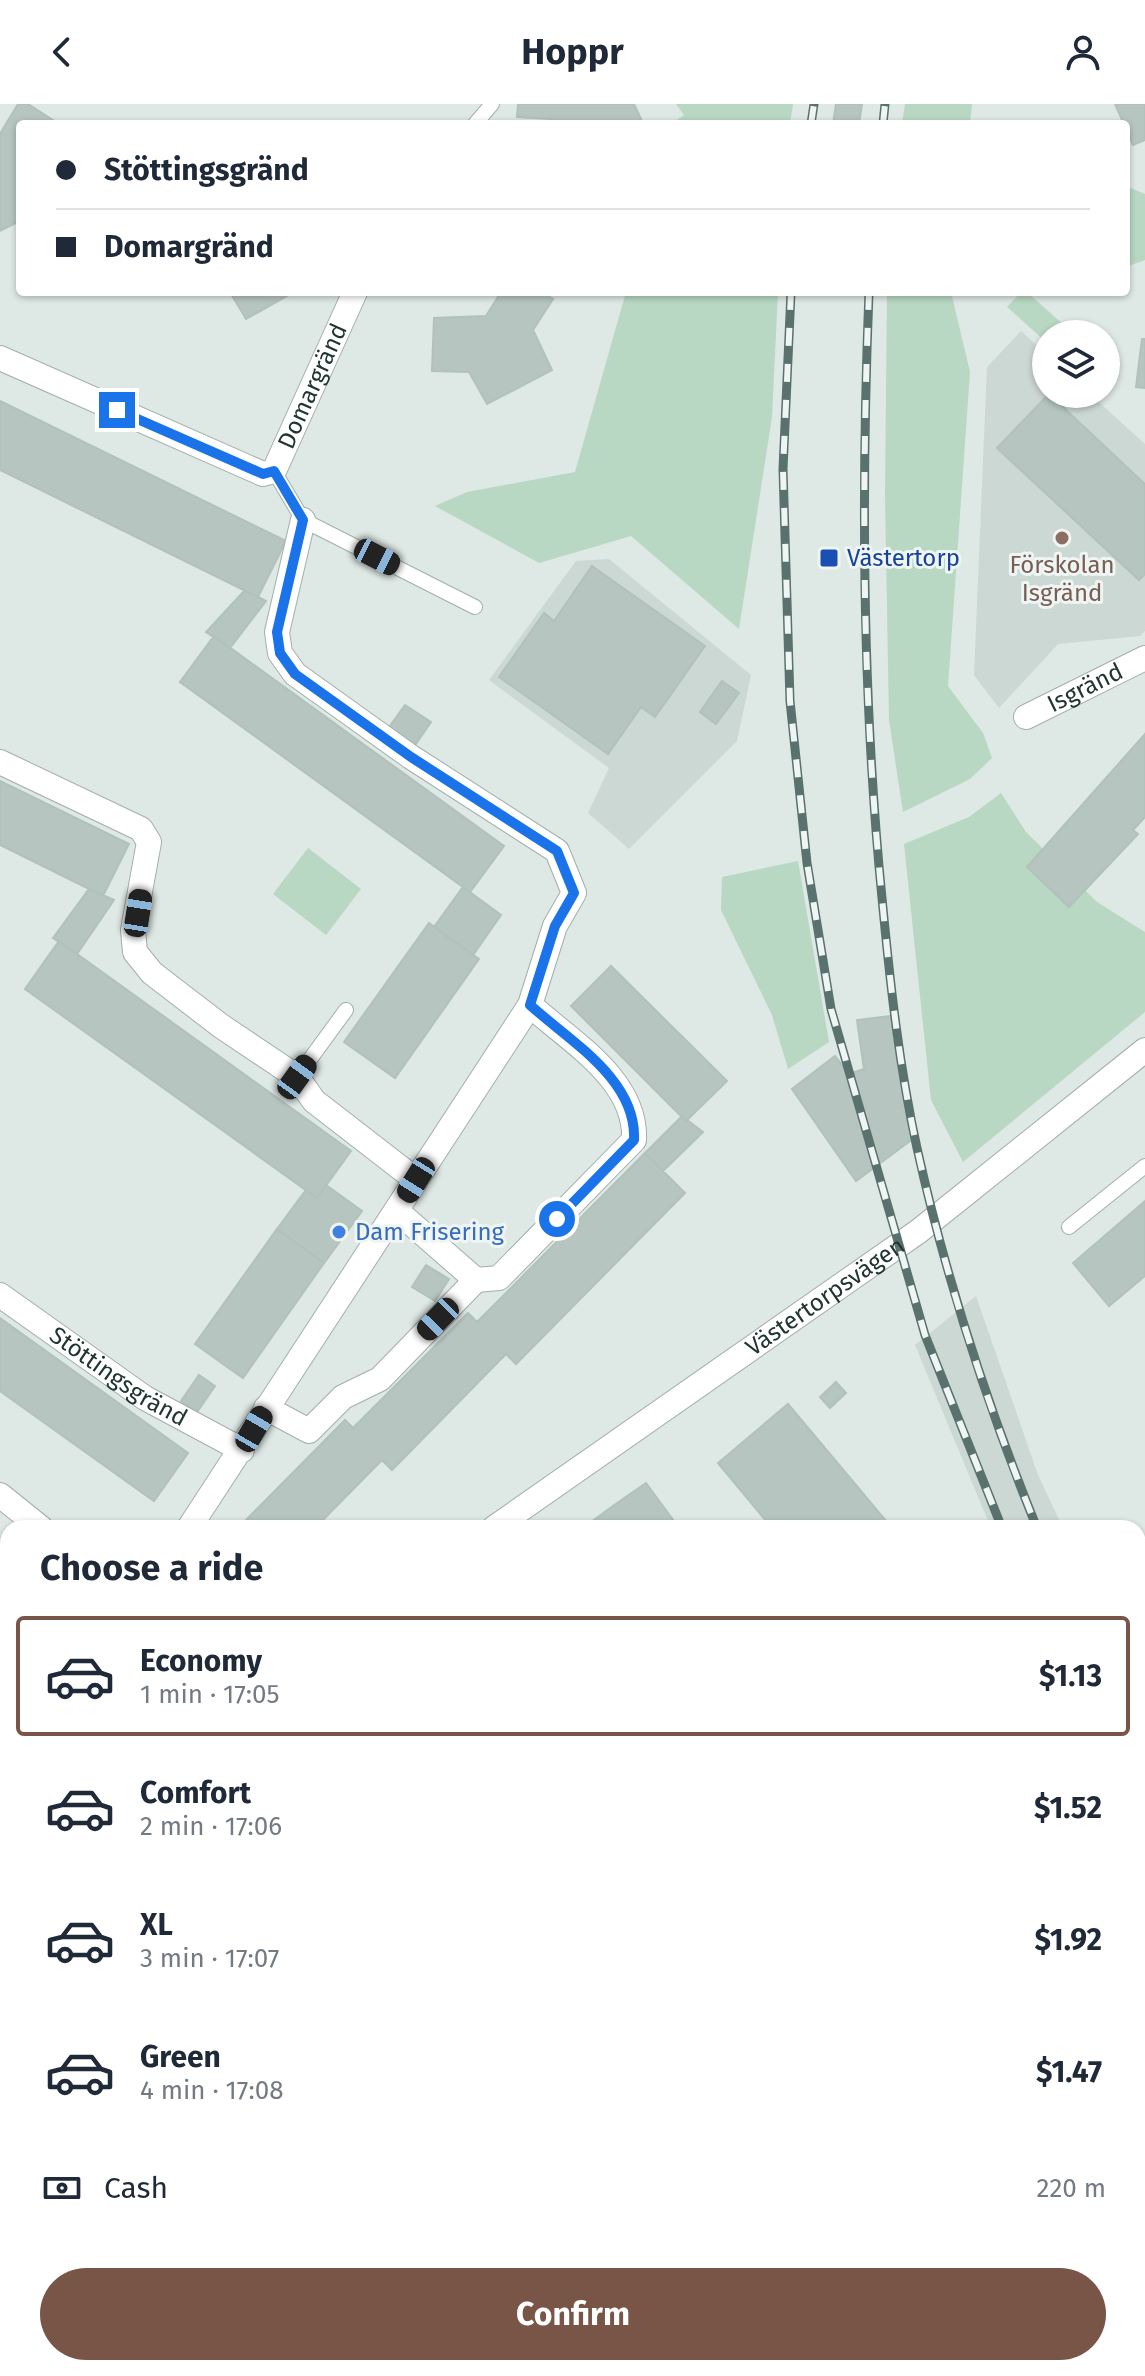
<!DOCTYPE html>
<html lang="en">
<head>
<meta charset="utf-8">
<style>
	:root { --surface:#fff; --page:#f6f6f7; --text:#1f2937; --muted:#747a83; --line:#e0e1e3; --accent:#795548 }
	body { margin:0; font-family:"Fira Sans",sans-serif; background:var(--page); color:var(--text); height:100vh; display:flex; flex-direction:column; font-size:30px; white-space:nowrap }
	* { box-sizing:border-box; margin:0 }
	p { font-size:26px; color:var(--muted) }
	.icon { flex:none; width:44px; height:44px; fill:none; stroke:currentColor; stroke-width:2; stroke-linecap:round; stroke-linejoin:round }
	.map { position:relative; flex:1; overflow:hidden }
	.sheet { position:absolute; left:0px; top:1416px; width:1146px; height:856px; display:flex; flex-direction:column; background:var(--surface); border-radius:24px 24px 0 0; box-shadow:0 2px 6px #0004 }
	.sheet>* { flex:none }
	.guide { position:absolute; left:16px; top:16px; width:1114px; height:176px; border-radius:8px; box-shadow:0 2px 6px #0004; display:grid; align-content:center; height:176px; padding:0 40px; background:var(--surface) }
	.tools { position:absolute; left:1032px; top:216px; display:grid; gap:16px }
	.tools a { display:grid; place-items:center; width:88px; height:88px; border-radius:50%; background:var(--surface); box-shadow:0 2px 6px #0004; font-size:40px }
	.end { position:absolute; width:36px; height:36px; margin:-18px; border:10px solid #1a73e8; background:#fff; box-shadow:0 0 0 4px #fff }
	.from { border-radius:50% }
	.car { position:absolute; width:24px; height:48px; margin:-24px -12px; border-radius:10px; box-shadow:0 0 6px 2px #0007; background:linear-gradient(#222 24%,#8ab4d8 0 40%,#222 0 76%,#8ab4d8 0 86%,#222 0) }
	.guide b { display:flex; align-items:center; gap:28px; height:76px; font-size:30px }
	.guide b+b { border-top:2px solid var(--line) }
	.guide i { width:20px; height:20px; background:var(--text) }
	ul { padding:0; list-style:none }
	li { display:flex; align-items:center; gap:24px; height:120px; margin:0 16px 12px; padding:0 24px; border:4px solid transparent; border-radius:8px }
	li div { flex:1 }
	li b { display:block; font-size:30px }
	li em { font-style:normal; font-weight:700 }
	li.selected { border-color:var(--accent) }
	li>.icon { width:72px; height:72px; stroke-width:1.5 }
	h2 { padding:0 40px; font-size:36px; line-height:96px }
	.pay { display:flex; align-items:center; gap:20px; height:88px; padding:0 40px; font-size:30px }
	.pay p { margin-inline-start:auto }
	.cta { display:flex; gap:16px; margin-top:auto; padding:16px 40px }
	.cta a { flex:1; height:92px; border-radius:48px; background:var(--accent); color:#fff; font-size:32px; font-weight:700; line-height:92px; text-align:center }
	header { display:flex; justify-content:space-between; align-items:center; height:104px; padding:0 40px; background:var(--surface); font-size:36px; font-weight:700 }
	.map>svg:first-child { display:block }
</style>
</head>
<body>
<header><svg class="icon" aria-label="back" viewBox="0 0 24 24"><path d="M15 5l-7 7 7 7"/></svg>Hoppr<svg class="icon" aria-label="person" viewBox="0 0 24 24"><circle cx="12" cy="8" r="4"/><path d="M4 21q1-7 8-7t8 7"/></svg></header>
<div class="map">
<svg width="1145" height="2272" viewBox="0 0 1145 2272">
	<rect width="100%" height="100%" fill="#dee8e4"/>
	<!-- built -->
	<path fill="#ccd8d3" d="M1021 227 1046 250V290H1090L1145 340V527L1140 532 1058 540 999 604 974 571 987 263Z
		M609 455 751 571 737 637 629 745 588 709 609 664 489 576 576 457Z
		M976 1192 1038 1371 1063 1424H991L915 1241Z
		M1138 1578 1145 1593V1706L1138 1694Z"/>
	<!-- green -->
	<path fill="#b8d8c3" d="M676 0H793L790 20H671L684 11Z
		M905 0H972L970 20H902Z
		M1126 82 1145 90V156L1126 163Z
		M626 188H778L772 313 739 525 631 432 539 459 435 402 467 388 575 368Z
		M887 188H951L970 268 948 582 983 629 992 654 970 675 903 708 889 616 885 391Z
		M1021 188H1027L1066 223 1060 230H1046V238L1007 203Z
		M1001 689 1026 728 1097 798 1145 828V908L963 1058 931 996 904 740 969 713Z
		M308 744 361 785 326 831 273 790Z
		M798 757 829 938 788 965 772 911 721 806 722 773Z
		M8 1643V1740L0 1748V1651Z"/>
	<!-- building -->
	<path fill="#b6c5c0" stroke="#b1c1bc" stroke-width="2" d="M18 0H28L59 20H20V117L0 127V30Z
		M518 0H634L641 15 631 20H555L552 15 517 13Z
		M836 0H862L859 20H833Z
		M1115 0H1145V36L1133 41Z
		M230 188H294L246 215Z
		M501 188H541L553 195 533 226 552 266 487 300 469 268 432 267 434 214 486 212Z
		M1142 235H1145V284L1136 283Z
		M1049 290 1145 380V470L1139 476 997 344Z
		M0 297 286 437 258 493 0 366Z
		M592 462 705 542 655 613 641 603 608 650 499 573 544 509 554 517Z
		M245 486 266 497 230 544 206 528Z
		M214 532 504 742 470 788 180 578Z
		M722 577 739 589 716 620 700 608Z
		M405 601 431 618 413 644 387 626Z
		M1145 630V713L1133 726 1138 730 1069 803 1027 763Z
		M0 677 129 740 103 792 0 741Z
		M463 783 501 811 473 851 434 823Z
		M89 785 114 796 77 850 53 834Z
		M429 819 479 855 395 974 344 938Z
		M59 837 351 1047 317 1094 25 885Z
		M611 862 727 977 686 1017 571 902Z
		M898 911 914 1034 856 1077 792 985 835 952 849 970 864 965 857 916Z
		M682 1012 703 1028 663 1067 645 1049Z
		M645 1049 685 1089 516 1260 506 1250 392 1366 382 1356 315 1424H238L345 1316 353 1324 468 1209 477 1218Z
		M326 1081 362 1107 324 1159 277 1125 306 1086 317 1094Z
		M1145 1097V1172L1109 1202 1073 1159Z
		M277 1125 324 1159 243 1274 195 1240Z
		M426 1161 449 1175 435 1197 412 1183Z
		M0 1214 188 1349 154 1397 0 1287Z
		M199 1271 215 1282 197 1308 181 1297Z
		M836 1278 846 1289 830 1304 820 1293Z
		M788 1300 892 1424H772L718 1359Z
		M646 1379 679 1424H583L617 1399Z
		M0 1448 8 1455V1538L0 1532Z
		M0 1879 8 1882V1937L0 1934Z
		M0 2084 8 2087V2144L0 2140Z
		M85 2264H137L130 2272H93Z"/>
	<g fill="none" stroke-linecap="round" stroke-linejoin="round">
		<defs>
			<path id="service" d="M475 20 492 0
				M274 367 303 416 475 503
				M297 973 346 906
				M1069 1123 1145 1062
				M0 2053 8 2057
				M51 2264 59 2272"/>
			<g id="minor">
				<path id="s1" d="M0 254 263 370 274 367 355 188"/>
				<path id="s2" d="M1026 613 1145 554"/>
				<path d="M0 658 141 725 149 738 133 826 135 848 152 869 221 922 297 973 314 997 416 1076"/>
				<path d="M397 1107 476 1176 499 1174 634 1036C637 976 571 938 530 901"/>
				<path id="s3" d="M0 1191 145 1294 242 1346"/>
				<path d="M266 1304 309 1327 343 1293 380 1275 476 1176"/>
				<path d="M0 1391 41 1424"/>
				<path d="M189 1424 530 901 555 822 574 789 557 747 411 653 295 570 280 549 277 528 303 416"/>
				<path d="M0 2271 8 2263"/>
			</g>
			<g id="tertiary">
				<path id="s4" d="M494 1424 919 1127 1145 946"/>
				<path d="M0 1787 8 1781"/>
			</g>
			<path id="motorway" d="M1138 1849 1145 1842
				M1138 1990 1145 1983
				M691 2272 700 2264
				M845 2272 853 2264"/>
		</defs>
		<!-- service casing -->
		<use href="#service" stroke="#a2afab" stroke-width="16"/>
		<!-- minor casing -->
		<use href="#minor" stroke="#a2afab" stroke-width="26"/>
		<!-- tertiary casing -->
		<use href="#tertiary" stroke="#a2afab" stroke-width="26"/>
		<!-- motorway casing -->
		<use href="#motorway" stroke="#bcc3c2" stroke-width="26"/>
		<!-- service -->
		<use href="#service" stroke="#fff" stroke-width="14"/>
		<!-- minor -->
		<use href="#minor" stroke="#fff" stroke-width="24"/>
		<!-- tertiary -->
		<use href="#tertiary" stroke="#fff" stroke-width="24"/>
		<!-- motorway -->
		<use href="#motorway" stroke="#2f605a" stroke-width="24"/>
		<defs>
			<path id="rail" d="M811 20 814 0
				M883 20 885 0
				M791 188 783 365 790 597 807 759 831 905 925 1231 1002 1424
				M869 188C861 390 862 593 882 794 890 878 899 962 917 1044 946 1175 987 1301 1037 1424
				M1138 1629 1145 1641
				M1138 1674 1145 1686"/>
		</defs>
		<!-- rail casing -->
		<use href="#rail" stroke="#5a726e" stroke-width="9"/>
		<!-- rail -->
		<use href="#rail" stroke="#eef5f2" stroke-width="6" stroke-dasharray="18" stroke-linecap="butt"/>
	</g>
	<g fill="none" stroke-linecap="round" stroke-linejoin="round">
		<!-- route -->
		<path stroke="#1a73e8" stroke-width="10" d="M117 306 263 370 274 367 303 416 277 528 280 549 295 570 411 653 557 747 574 789 555 822 530 901C571 938 637 976 634 1036L557 1115"/>
	</g>
	<!-- markers -->
	<circle fill="#8d6e63" stroke="#eef5f2" stroke-width="3" cx="1062" cy="434" r="8"/>
	<rect fill="#1a4fb4" stroke="#eef5f2" stroke-width="3" x="819" y="444" width="20" height="20" rx="4"/>
	<circle fill="#3f7fe0" stroke="#eef5f2" stroke-width="3" cx="339" cy="1128" r="8"/>
	<g text-anchor="middle" dominant-baseline="central" stroke-width="6" stroke-linejoin="round" paint-order="stroke">
		<!-- street labels -->
		<g font-size="24" fill="#213632" stroke="#eef5f2">
			<text stroke="none"><textPath href="#s1" startOffset="392">Domargränd</textPath></text>
			<text stroke="none"><textPath href="#s2" startOffset="66">Isgränd</textPath></text>
			<text stroke="none"><textPath href="#s4" startOffset="404">Västertorpsvägen</textPath></text>
			<text stroke="none"><textPath href="#s3" startOffset="144">Stöttingsgränd</textPath></text>
		</g>
		<!-- transit labels -->
		<g font-size="24" fill="#164399" stroke="#eef5f2" text-anchor="start">
			<text x="847" y="454">Västertorp</text>
		</g>
		<!-- education labels -->
		<g font-size="24" fill="#785e54" stroke="#eef5f2">
			<text x="1062" y="461">Förskolan<tspan x="1062" dy="28">Isgränd</tspan></text>
		</g>
		<!-- shop labels -->
		<g font-size="24" fill="#366cbe" stroke="#eef5f2" text-anchor="start">
			<text x="355" y="1128">Dam Frisering</text>
		</g>
	</g>
</svg>
<div class="tools">
<a><svg class="icon" aria-label="layers" viewBox="0 0 24 24"><path d="M12 4l9 5-9 5-9-5zM3 14l9 5 9-5"/></svg></a>
</div>
<i class="end from" style="left:557px;top:1115px"></i>
<i class="end" style="left:117px;top:306px"></i>
<i class="car" style="left:377px;top:453px;rotate:117deg"></i>
<i class="car" style="left:138px;top:809px;rotate:9deg"></i>
<i class="car" style="left:297px;top:973px;rotate:36deg"></i>
<i class="car" style="left:416px;top:1076px;rotate:212deg"></i>
<i class="car" style="left:438px;top:1215px;rotate:224deg"></i>
<i class="car" style="left:254px;top:1325px;rotate:30deg"></i>
<div class="guide">
<b><i class="from"></i>Stöttingsgränd</b>
<b><i></i>Domargränd</b>
</div>
<section class="sheet">
<h2>Choose a ride</h2>
<ul>
<li class="selected"><svg class="icon" aria-label="car" viewBox="0 0 24 24"><path d="M5 17H2v-5l4-1 3-4h7l3 4 3 1v5h-3M9 17h6M6 11h13"/><circle cx="7" cy="17" r="2"/><circle cx="17" cy="17" r="2"/></svg><div><b>Economy</b><p>1 min · 17:05</p></div><em>$1.13</em></li>
<li><svg class="icon" aria-label="car" viewBox="0 0 24 24"><path d="M5 17H2v-5l4-1 3-4h7l3 4 3 1v5h-3M9 17h6M6 11h13"/><circle cx="7" cy="17" r="2"/><circle cx="17" cy="17" r="2"/></svg><div><b>Comfort</b><p>2 min · 17:06</p></div><em>$1.52</em></li>
<li><svg class="icon" aria-label="car" viewBox="0 0 24 24"><path d="M5 17H2v-5l4-1 3-4h7l3 4 3 1v5h-3M9 17h6M6 11h13"/><circle cx="7" cy="17" r="2"/><circle cx="17" cy="17" r="2"/></svg><div><b>XL</b><p>3 min · 17:07</p></div><em>$1.92</em></li>
<li><svg class="icon" aria-label="car" viewBox="0 0 24 24"><path d="M5 17H2v-5l4-1 3-4h7l3 4 3 1v5h-3M9 17h6M6 11h13"/><circle cx="7" cy="17" r="2"/><circle cx="17" cy="17" r="2"/></svg><div><b>Green</b><p>4 min · 17:08</p></div><em>$1.47</em></li>
</ul>
<div class="pay"><svg class="icon" aria-label="cash" viewBox="0 0 24 24"><path d="M3 7h18v10H3z"/><circle cx="12" cy="12" r="2"/></svg>Cash<p>220 m</p></div>
<div class="cta"><a>Confirm</a></div>
</section>
</div>
</body>
</html>
